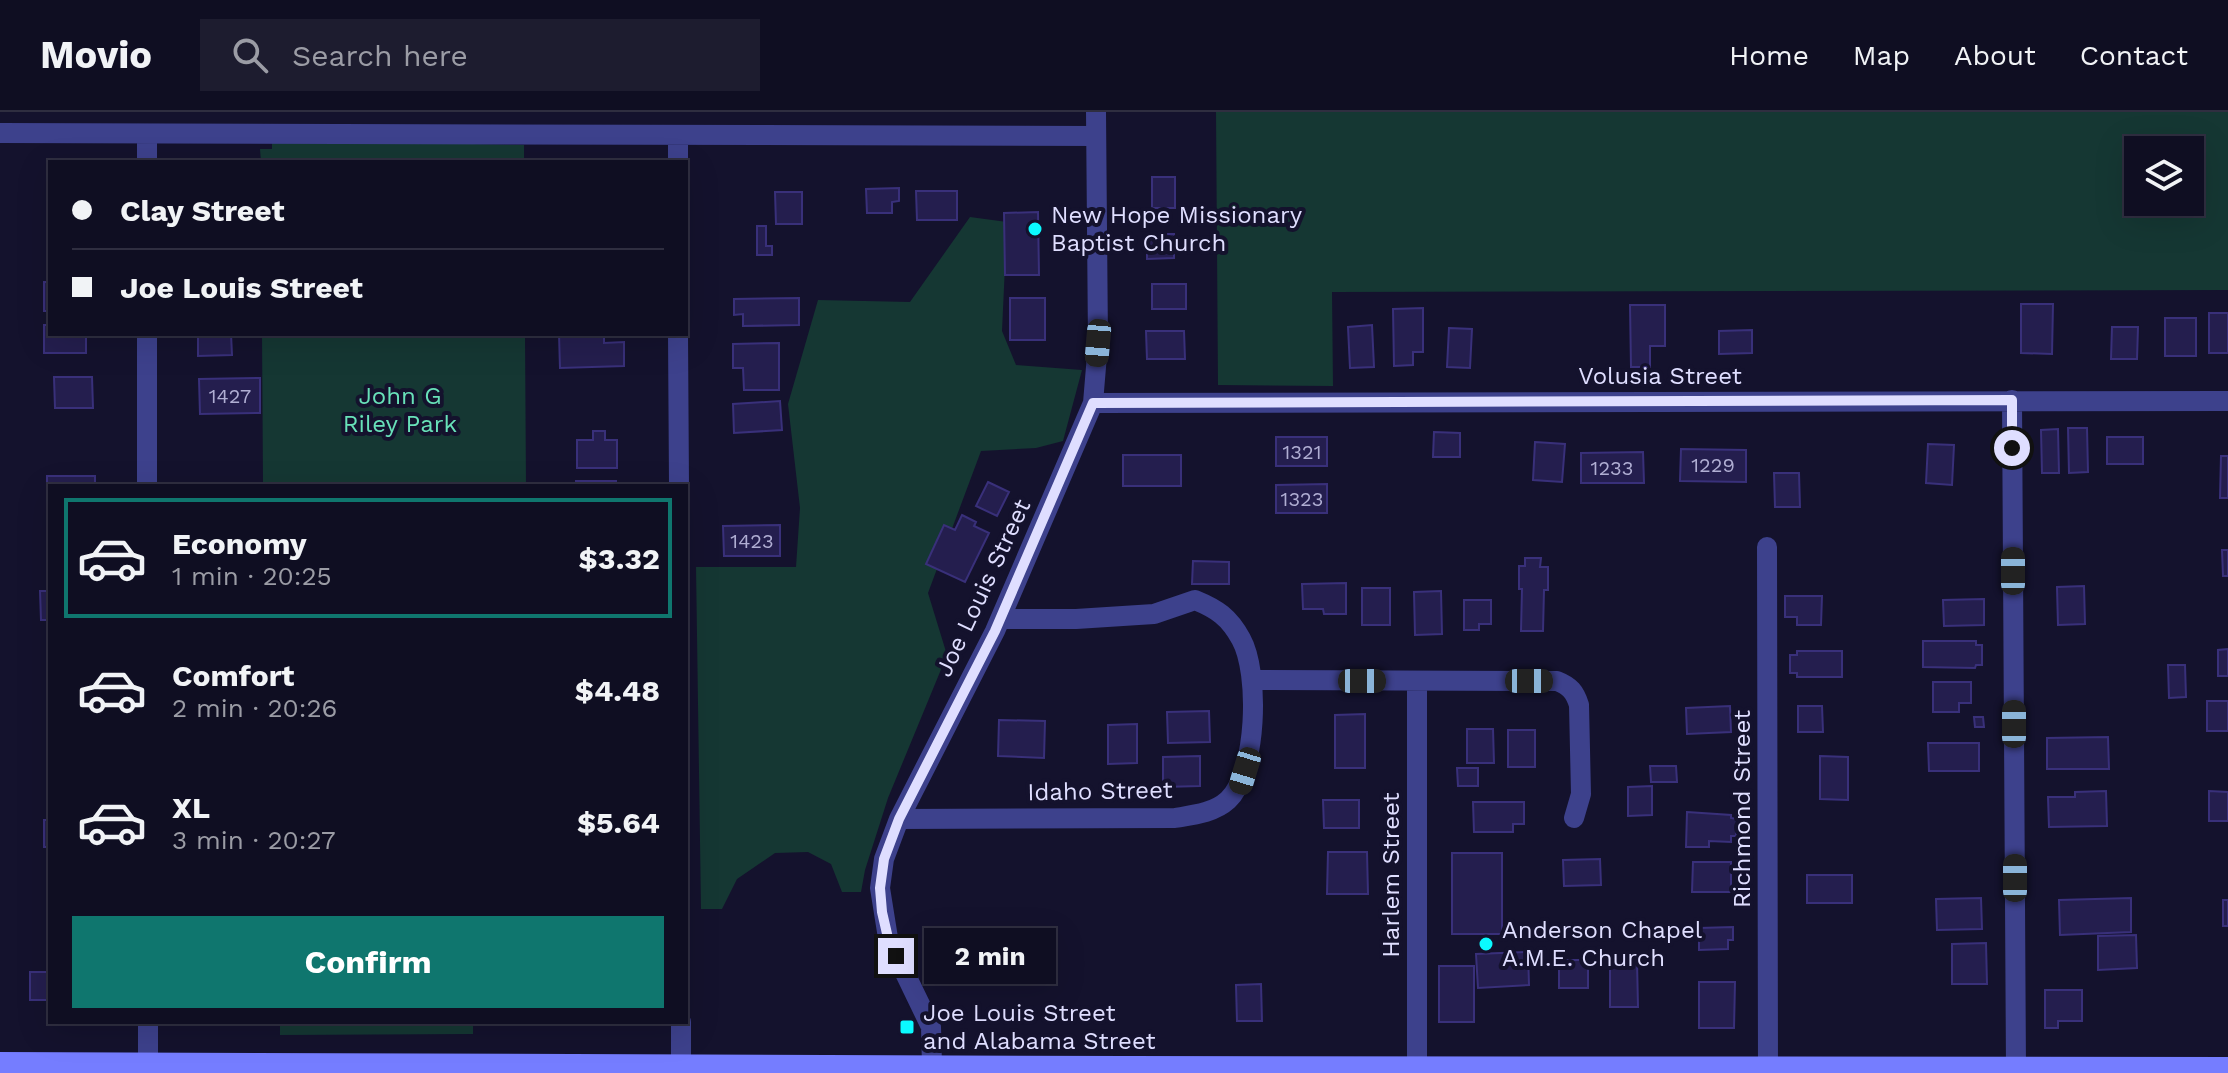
<!DOCTYPE html>
<html lang="en">
<head>
<meta charset="utf-8">
<style>
	:root { --surface:#0f0e22; --page:#1d1c2f; --text:#f1f3f6; --muted:#9b9ca5; --line:#2f2e40; --accent:#0f766e }
	body { margin:0; font-family:"Work Sans",sans-serif; background:var(--page); color:var(--text); height:100vh; display:flex; flex-direction:column; font-size:30px; white-space:nowrap }
	* { box-sizing:border-box; margin:0 }
	p { font-size:26px; color:var(--muted) }
	.icon { flex:none; width:44px; height:44px; fill:none; stroke:currentColor; stroke-width:2; stroke-linecap:round; stroke-linejoin:round }
	.map { position:relative; flex:1; overflow:hidden }
	.drawer { position:absolute; left:48px; top:372px; width:640px; height:540px; display:flex; flex-direction:column; background:var(--surface); border-radius:0px; box-shadow:0 8px 32px #0002,0 0 0 2px var(--line) }
	.drawer>* { flex:none }
	.hud { position:absolute; left:48px; top:48px; width:640px; height:176px; border-radius:0px; box-shadow:0 8px 32px #0002,0 0 0 2px var(--line); display:grid; align-content:center; height:176px; padding:0 24px; background:var(--surface) }
	.tools { position:absolute; left:2124px; top:24px; display:grid; gap:16px }
	.tools a { display:grid; place-items:center; width:80px; height:80px; border-radius:0px; background:var(--surface); box-shadow:0 8px 32px #0002,0 0 0 2px var(--line); font-size:40px }
	.end { position:absolute; width:36px; height:36px; margin:-18px; border:10px solid #dfdeff; background:#111; box-shadow:0 0 0 4px #111 }
	.from { border-radius:50% }
	.bubble { position:absolute; height:56px; border-radius:0px; background:var(--surface); box-shadow:0 8px 32px #0002,0 0 0 2px var(--line); font-size:26px; font-weight:700; line-height:56px; text-align:center }
	.car { position:absolute; width:24px; height:48px; margin:-24px -12px; border-radius:10px; box-shadow:0 0 6px 2px #0007; background:linear-gradient(#222 24%,#8ab4d8 0 40%,#222 0 76%,#8ab4d8 0 86%,#222 0) }
	.hud b { display:flex; align-items:center; gap:28px; height:76px; font-size:30px }
	.hud b+b { border-top:2px solid var(--line) }
	.hud i { width:20px; height:20px; background:var(--text) }
	ul { padding:14px 0 0; list-style:none }
	li { display:flex; align-items:center; gap:24px; height:120px; margin:0 16px 12px; padding:0 8px; border:4px solid transparent; border-radius:0px }
	li div { flex:1 }
	li b { display:block; font-size:30px }
	li em { font-style:normal; font-weight:700 }
	li.active { border-color:var(--accent) }
	li>.icon { width:72px; height:72px; stroke-width:1.5 }
	.button { display:flex; gap:16px; margin-top:auto; padding:16px 24px }
	.button a { flex:1; height:92px; border-radius:0px; background:var(--accent); color:#fff; font-size:32px; font-weight:700; line-height:92px; text-align:center }
	header { display:flex; align-items:center; gap:48px; box-sizing:border-box; height:112px; padding:0 40px; background:var(--surface); border-bottom:2px solid var(--line) }
	header strong { font-size:38px }
	nav { display:flex; gap:44px; margin-inline-start:auto; font-size:28px }
	.search { width:560px; height:72px; background:var(--page); display:flex; align-items:center; gap:20px; box-sizing:border-box; padding:0 28px; border-radius:0px; color:var(--muted); font-size:30px }
	.map>svg:first-child { display:block }
</style>
</head>
<body>
<header>
<strong>Movio</strong>
<div class="search"><svg class="icon" aria-label="search" viewBox="0 0 24 24"><circle cx="10" cy="10" r="6"/><path d="M15 15l6 6"/></svg>Search here</div>
<nav><a>Home</a><a>Map</a><a>About</a><a>Contact</a></nav>
</header>
<div class="map">
<svg width="2228" height="961" viewBox="0 0 2228 961">
	<rect width="100%" height="100%" fill="#14122d"/>
	<!-- green -->
	<path fill="#153733" fill-rule="evenodd" d="M1216 0H2228V178L1332 180 1333 274 1218 273ZM2138 38H2190V90H2138Z
		M272 28 524 33V50H261L260 37H272Z
		M970 105 1007 110 1002 219 1016 253 1082 258 1063 329 1036 336 981 339 928 481 947 543 888 686 865 758 861 780H842L831 752 808 740 775 741 737 767 722 797H701L696 455H796L800 396 788 292 818 188 910 190Z
		M262 222H525L526 374H263Z
		M280 910H473V922L280 923Z"/>
	<!-- building -->
	<path fill="#241e4e" stroke="#39307a" stroke-width="2" d="M1152 65H1175V96H1152Z
		M899 76V89L892 90V101H867L866 77Z
		M916 79H957V108H917Z
		M775 80H802V112H776Z
		M1038 100 1039 163H1005L1004 101Z
		M757 114H766V134H772V143H757Z
		M1147 122H1174V146L1147 147Z
		M44 170H50V199H44Z
		M1152 172H1186V197H1152Z
		M799 186V213L743 214V202L734 203V187Z
		M1010 186H1045V228H1010Z
		M2021 192H2053L2052 242 2021 241Z
		M1630 193H1665V234H1650V255H1631Z
		M1423 196V240H1413V253L1394 254 1393 197Z
		M2209 201H2228V241H2209Z
		M2165 206H2196V244H2165Z
		M44 213H50V222H86V241H44Z
		M1372 213 1374 255 1350 256 1348 215Z
		M2112 215H2138L2137 247H2111Z
		M1449 216 1472 217 1470 256 1447 255Z
		M1752 218V241L1719 242V219Z
		M1146 219H1184L1185 247H1147Z
		M198 222H231L232 243 198 244Z
		M559 222H604V231L624 230V254L560 256Z
		M779 231V278H744L743 256H733V232Z
		M54 265H92L93 296H55Z
		M260 266V301L200 302 199 267Z
		M780 289 782 318 734 321 733 292Z
		M2068 316H2087L2088 360 2069 361Z
		M2058 317 2059 361H2042L2041 318Z
		M593 319H605V328H617V356H577V328H593Z
		M1434 320 1460 321V345H1433Z
		M1276 325H1327V354H1276Z
		M2107 325H2143V352H2107Z
		M1535 330 1565 332 1562 370 1533 368Z
		M1928 332 1954 333 1952 373 1926 371Z
		M1681 337 1746 338V370L1680 369Z
		M1643 340 1644 371H1581V341Z
		M1123 343H1181V374H1123Z
		M2221 344H2228V386H2220Z
		M1774 361H1799L1800 395H1775Z
		M47 364H95V374H50V396H47Z
		M576 369H616V374H576Z
		M988 370 1009 380 997 404 976 394Z
		M1327 372V401H1276V373Z
		M962 403 976 410 974 414 989 421 965 470 926 452 944 413 955 418Z
		M780 413V444H724L723 414Z
		M2222 438H2228V464H2223Z
		M1525 446H1541L1540 455H1548V478H1544L1543 519H1521L1522 477H1519V454H1525Z
		M1193 449 1229 450V472H1192Z
		M1346 471V502H1324L1323 497H1303L1302 472Z
		M2084 474 2085 512 2058 513 2057 475Z
		M1362 476H1390V513H1362Z
		M40 479H50V508H41Z
		M1441 479 1442 522 1415 523 1414 480Z
		M1785 484H1822L1821 513H1797V505H1785Z
		M1984 487V513L1944 514 1943 488Z
		M1464 488H1491V512H1479V518H1464Z
		M1923 529H1976V533H1982V553H1976L1975 556 1923 555Z
		M2228 537V564H2218V538Z
		M1797 539H1842V565H1797V561H1790V543H1797Z
		M2168 553H2185L2186 585 2169 586Z
		M1933 570H1971V591H1959V600H1933Z
		M2207 589H2228V619H2207Z
		M1730 594 1731 620 1687 622 1686 596Z
		M1798 594H1822L1823 620H1798Z
		M1209 599 1210 630 1168 631 1167 600Z
		M1365 602V656H1335V603Z
		M1974 605H1983L1984 615H1975Z
		M999 608 1045 609 1044 646 998 644Z
		M1137 612V651L1108 652V613Z
		M1467 617H1493L1494 651H1467Z
		M1508 618H1535V655H1508Z
		M2108 625 2109 657H2047V626Z
		M1928 631H1979V659H1929Z
		M1200 644V674L1163 675V645Z
		M1820 644 1848 645V688L1820 687Z
		M1650 654H1676L1677 670H1651Z
		M1457 656H1478V674H1458Z
		M1652 674V703L1628 704V675Z
		M2106 679 2107 714 2049 715 2048 685H2075V680Z
		M2209 679 2228 680V709H2209Z
		M1323 688H1359V716H1324Z
		M1473 690H1524V712H1513V720H1474Z
		M1687 700 1731 703V706L1737 707 1736 724H1731V730L1709 729V735H1686Z
		M44 708H50V735H44Z
		M1328 740H1367L1368 782H1327Z
		M1452 741H1502V822H1452Z
		M1600 747 1601 773 1564 774 1563 748Z
		M1693 750H1731V780H1692Z
		M1807 763H1852V791H1807Z
		M1981 786 1982 817 1937 818 1936 787Z
		M2131 786V820L2060 823 2059 788Z
		M2223 788H2228V814H2223Z
		M1733 815V828H1728V837L1699 838V816Z
		M2136 823 2137 856 2098 858V824Z
		M1986 831 1987 872H1952V832Z
		M1528 840 1529 873 1478 876 1476 842Z
		M1559 848H1588V876H1559Z
		M1610 849H1637L1638 895H1610Z
		M1439 854H1474V910H1439Z
		M30 860H50V888H30Z
		M1699 870H1735L1734 916H1699Z
		M1261 872 1262 909H1237L1236 873Z
		M2045 878H2082V909H2058V916H2045Z"/>
	<g fill="none" stroke-linecap="round" stroke-linejoin="round">
		<!-- street -->
		<path stroke="#3d418c" stroke-width="20" d="M0 21 1096 24
			M147 22V50
			M678 23V50
			M147 222V374
			M678 222 679 374
			M2012 288 2016 958
			M1093 291 2228 289
			M1767 435 1768 958
			M1252 568 1557 569C1570 574 1575 580 1579 593L1581 682 1574 706
			M1417 569V956
			M899 707 1175 706C1193 703 1214 701 1228 688 1257 661 1260 561 1241 527 1229 505 1217 497 1195 488L1154 502 1076 507H1001
			M148 910V952
			M681 910V961
			M932 953 931 915 888 826 880 776 884 747 899 707 995 519 1093 291 1098 231 1096 0"/>
		<!-- secondary -->
		<path stroke="#757dff" stroke-width="24" d="M0 952C743 952 1485 961 2228 957"/>
	</g>
	<g fill="none" stroke-linecap="round" stroke-linejoin="round">
		<!-- route -->
		<path stroke="#dfdeff" stroke-width="10" d="M896 844 888 826 882 800 880 776 884 747 899 707 995 519 1093 291 2012 288V336"/>
	</g>
	<!-- markers -->
	<g fill="#0bfaff" stroke="#14122d" stroke-width="3">
		<circle cx="1035" cy="117" r="8"/>
		<circle cx="1486" cy="832" r="8"/>
		<rect x="899" y="907" width="16" height="16" rx="4"/>
	</g>
	<g text-anchor="middle" dominant-baseline="central" stroke-width="8" stroke-linejoin="round" paint-order="stroke">
		<!-- number labels -->
		<g font-size="20" fill="#b0aed3">
			<text x="230" y="284">1427</text>
			<text x="1302" y="340">1321</text>
			<text x="1713" y="353">1229</text>
			<text x="1612" y="356">1233</text>
			<text x="1302" y="387">1323</text>
			<text x="752" y="429">1423</text>
		</g>
		<!-- poi labels -->
		<g font-size="24" fill="#dfdeff" stroke="#14122d" text-anchor="start">
			<text x="1051" y="103">New Hope Missionary<tspan x="1051" dy="28">Baptist Church</tspan></text>
			<text x="1502" y="818">Anderson Chapel<tspan x="1502" dy="28">A.M.E. Church</tspan></text>
			<text x="923" y="901">Joe Louis Street<tspan x="923" dy="28">and Alabama Street</tspan></text>
		</g>
		<!-- street labels -->
		<g font-size="24" fill="#dfdeff" stroke="#14122d">
			<text x="1660" y="264">Volusia Street</text>
			<text transform="translate(983 476) rotate(-65)">Joe Louis Street</text>
			<text transform="translate(1100 679) rotate(-1)">Idaho Street</text>
			<text transform="translate(1742 697) rotate(-90)">Richmond Street</text>
			<text transform="translate(1391 763) rotate(-90)">Harlem Street</text>
		</g>
		<!-- park labels -->
		<g font-size="24" fill="#68e1b9" stroke="#14122d">
			<text x="400" y="284">John G<tspan x="400" dy="28">Riley Park</tspan></text>
		</g>
	</g>
</svg>
<div class="tools">
<a><svg class="icon" aria-label="layers" viewBox="0 0 24 24"><path d="M12 4l9 5-9 5-9-5zM3 14l9 5 9-5"/></svg></a>
</div>
<i class="end from" style="left:2012px;top:336px"></i>
<i class="end" style="left:896px;top:844px"></i>
<div class="bubble" style="left:924px;top:816px;width:132px">2 min</div>
<i class="car" style="left:1098px;top:231px;rotate:185deg"></i>
<i class="car" style="left:2013px;top:459px;rotate:0deg"></i>
<i class="car" style="left:1362px;top:569px;rotate:90deg"></i>
<i class="car" style="left:1529px;top:569px;rotate:90deg"></i>
<i class="car" style="left:2014px;top:612px;rotate:0deg"></i>
<i class="car" style="left:1245px;top:659px;rotate:197deg"></i>
<i class="car" style="left:2015px;top:766px;rotate:0deg"></i>
<div class="hud">
<b><i class="from"></i>Clay Street</b>
<b><i></i>Joe Louis Street</b>
</div>
<section class="drawer">
<ul>
<li class="active"><svg class="icon" aria-label="car" viewBox="0 0 24 24"><path d="M5 17H2v-5l4-1 3-4h7l3 4 3 1v5h-3M9 17h6M6 11h13"/><circle cx="7" cy="17" r="2"/><circle cx="17" cy="17" r="2"/></svg><div><b>Economy</b><p>1 min · 20:25</p></div><em>$3.32</em></li>
<li><svg class="icon" aria-label="car" viewBox="0 0 24 24"><path d="M5 17H2v-5l4-1 3-4h7l3 4 3 1v5h-3M9 17h6M6 11h13"/><circle cx="7" cy="17" r="2"/><circle cx="17" cy="17" r="2"/></svg><div><b>Comfort</b><p>2 min · 20:26</p></div><em>$4.48</em></li>
<li><svg class="icon" aria-label="car" viewBox="0 0 24 24"><path d="M5 17H2v-5l4-1 3-4h7l3 4 3 1v5h-3M9 17h6M6 11h13"/><circle cx="7" cy="17" r="2"/><circle cx="17" cy="17" r="2"/></svg><div><b>XL</b><p>3 min · 20:27</p></div><em>$5.64</em></li>
</ul>
<div class="button"><a>Confirm</a></div>
</section>
</div>
</body>
</html>
